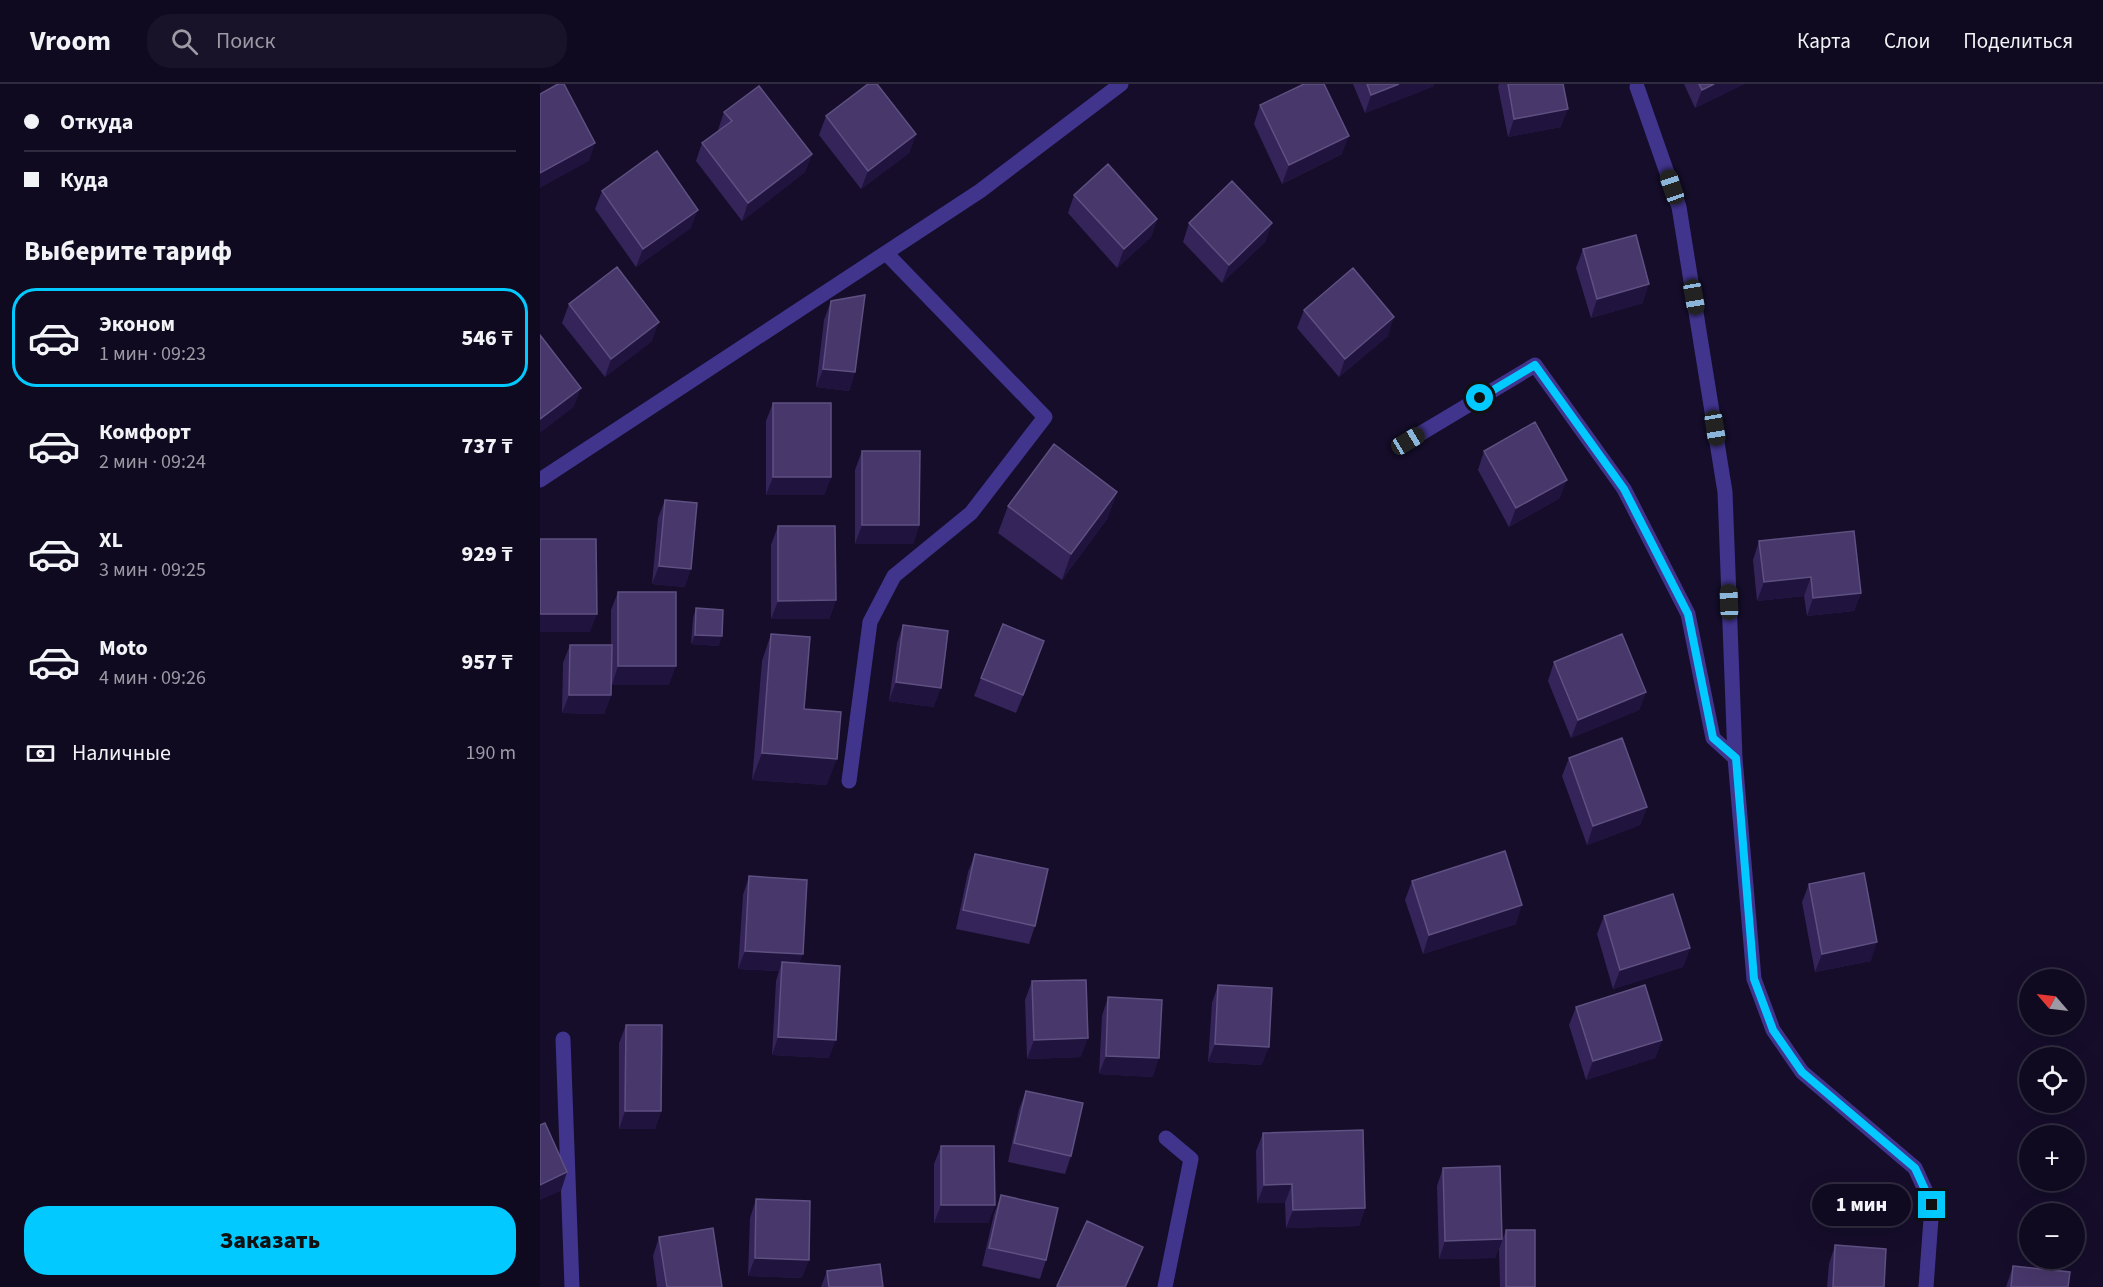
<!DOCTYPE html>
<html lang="ru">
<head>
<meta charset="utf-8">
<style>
	:root { --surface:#100a20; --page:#191329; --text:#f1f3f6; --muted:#9c9aa5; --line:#302b3e; --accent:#02c9ff }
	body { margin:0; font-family:"Source Sans 3",sans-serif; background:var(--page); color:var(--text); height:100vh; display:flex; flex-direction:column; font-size:22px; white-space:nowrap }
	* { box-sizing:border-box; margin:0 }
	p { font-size:20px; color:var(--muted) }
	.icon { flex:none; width:33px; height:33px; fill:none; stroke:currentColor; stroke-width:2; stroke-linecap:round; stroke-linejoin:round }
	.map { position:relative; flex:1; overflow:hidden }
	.sheet { display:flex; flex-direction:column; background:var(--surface); width:540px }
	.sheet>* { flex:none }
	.banner { display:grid; align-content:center; height:132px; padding:0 24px; background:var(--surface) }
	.needle { width:39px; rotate:298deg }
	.fabs { position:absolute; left:1479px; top:885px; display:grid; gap:12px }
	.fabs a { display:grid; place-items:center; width:66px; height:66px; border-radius:50%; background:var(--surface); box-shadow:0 6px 24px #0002,0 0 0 2px var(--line); font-size:30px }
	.end { position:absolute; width:27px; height:27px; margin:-14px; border:8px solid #02c9ff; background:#111; box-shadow:0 0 0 3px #111 }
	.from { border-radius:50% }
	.bubble { position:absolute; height:42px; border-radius:21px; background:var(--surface); box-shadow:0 6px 24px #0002,0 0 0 2px var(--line); font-size:20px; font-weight:800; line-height:42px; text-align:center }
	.car { position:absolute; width:18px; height:36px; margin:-18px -9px; border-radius:8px; box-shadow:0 0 4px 2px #0007; background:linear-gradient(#222 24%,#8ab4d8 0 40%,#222 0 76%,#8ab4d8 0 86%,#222 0) }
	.banner b { display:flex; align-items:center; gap:21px; height:57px; font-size:22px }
	.banner b+b { border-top:2px solid var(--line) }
	.banner i { width:15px; height:15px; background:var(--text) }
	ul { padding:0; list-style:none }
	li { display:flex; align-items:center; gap:18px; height:99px; margin:0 12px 9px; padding:0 12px; border:3px solid transparent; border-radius:24px }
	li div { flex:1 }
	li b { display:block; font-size:22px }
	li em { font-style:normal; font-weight:800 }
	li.current { border-color:var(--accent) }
	li>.icon { width:54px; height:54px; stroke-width:1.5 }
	h2 { padding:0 24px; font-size:27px; line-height:72px }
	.pay { display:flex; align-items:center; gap:15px; height:66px; padding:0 24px; font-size:22px }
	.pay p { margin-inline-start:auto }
	.action { display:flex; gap:12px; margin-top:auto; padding:12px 24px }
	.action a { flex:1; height:69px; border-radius:24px; background:var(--accent); color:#111; font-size:24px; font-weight:800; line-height:69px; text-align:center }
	header { display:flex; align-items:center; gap:36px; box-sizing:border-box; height:84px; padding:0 30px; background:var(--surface); border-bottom:2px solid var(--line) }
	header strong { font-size:28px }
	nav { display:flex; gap:33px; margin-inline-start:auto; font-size:21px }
	.search { width:420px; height:54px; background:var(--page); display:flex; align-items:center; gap:15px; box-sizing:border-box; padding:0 21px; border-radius:24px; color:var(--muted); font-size:22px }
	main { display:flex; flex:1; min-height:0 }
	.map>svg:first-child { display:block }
</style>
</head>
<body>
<header>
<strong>Vroom</strong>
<div class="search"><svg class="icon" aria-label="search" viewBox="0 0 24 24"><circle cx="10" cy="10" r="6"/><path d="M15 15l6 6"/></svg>Поиск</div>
<nav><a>Карта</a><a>Слои</a><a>Поделиться</a></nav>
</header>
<main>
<section class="sheet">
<div class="banner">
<b><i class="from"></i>Откуда</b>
<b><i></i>Куда</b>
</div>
<h2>Выберите тариф</h2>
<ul>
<li class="current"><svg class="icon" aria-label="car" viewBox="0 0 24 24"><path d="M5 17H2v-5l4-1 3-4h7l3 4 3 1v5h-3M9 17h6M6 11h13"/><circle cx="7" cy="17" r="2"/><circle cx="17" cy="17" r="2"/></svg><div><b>Эконом</b><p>1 мин · 09:23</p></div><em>546 ₸</em></li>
<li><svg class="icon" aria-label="car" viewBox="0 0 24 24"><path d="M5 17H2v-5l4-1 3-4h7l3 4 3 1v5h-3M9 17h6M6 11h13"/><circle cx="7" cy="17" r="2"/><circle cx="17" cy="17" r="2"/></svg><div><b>Комфорт</b><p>2 мин · 09:24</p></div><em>737 ₸</em></li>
<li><svg class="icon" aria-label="car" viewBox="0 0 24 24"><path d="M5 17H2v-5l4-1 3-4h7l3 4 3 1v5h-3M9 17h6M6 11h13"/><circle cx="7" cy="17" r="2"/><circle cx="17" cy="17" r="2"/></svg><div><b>XL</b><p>3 мин · 09:25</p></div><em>929 ₸</em></li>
<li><svg class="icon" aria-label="car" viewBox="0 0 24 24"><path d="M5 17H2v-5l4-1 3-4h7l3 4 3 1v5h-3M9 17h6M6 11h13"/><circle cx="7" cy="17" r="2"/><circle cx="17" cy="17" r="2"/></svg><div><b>Moto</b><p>4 мин · 09:26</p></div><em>957 ₸</em></li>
</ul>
<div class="pay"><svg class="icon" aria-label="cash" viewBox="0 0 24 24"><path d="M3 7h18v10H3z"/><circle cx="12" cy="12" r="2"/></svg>Наличные<p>190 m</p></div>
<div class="action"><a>Заказать</a></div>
</section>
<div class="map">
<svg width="1563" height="1203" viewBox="0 0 1563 1203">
	<rect width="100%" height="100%" fill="#150d2a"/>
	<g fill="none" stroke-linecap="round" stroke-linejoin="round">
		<!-- street -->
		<path stroke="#41348d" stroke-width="15" d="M1097 3 1139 123 1185 408 1195 674 1214 895 1233 946 1262 988 1375 1084 1392 1121 1386 1203
			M868 357 995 281 1084 405 1148 530 1173 654 1195 674
			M0 396 440 107 581 0
			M309 697 330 538 354 492 431 429 505 333 346 169
			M23 955 32 1203
			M625 1203 651 1075 626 1054"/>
	</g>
	<!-- wall -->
	<path fill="#352459" d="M813 0H894V2L825 29Z
		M959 0H1023L1021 43 968 53 958 3Z
		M1144 0H1204L1155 24Z
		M720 21 802 70 742 100 714 40Z
		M184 28 272 70 265 88 202 137 156 77 162 59 178 47V46Z
		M286 32 376 50 369 69 321 105 279 51Z
		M62 107 151 144 96 183 55 125Z
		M534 111 617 135 611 153 577 184 528 129Z
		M649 139 726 157 682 199 643 158Z
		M1043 165 1103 219 1051 234 1036 184Z
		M291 217 315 288 309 307 276 303 284 236Z
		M29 220 112 257 65 293 22 239Z
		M764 226 848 252 799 293 757 244Z
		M233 319 291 393 284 411H226V337Z
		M322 367 379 441 373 460H315V386Z
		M944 367 1020 414 969 443 938 386Z
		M577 408 567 435 522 496 458 449 468 422Z
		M125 416 145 503 112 500 118 434Z
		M238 442 296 516 289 535H231V461Z
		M1219 457 1321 509 1314 527 1267 532 1264 512 1217 517 1213 476Z
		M78 508 129 601H72L71 585V611L64 630 22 629 23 579 30 561H71V526Z
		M156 524 179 562 151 560 153 534Z
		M363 541 394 623 349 617 357 559Z
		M231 550 264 625 287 701 212 696 222 577Z
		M498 575 476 629 434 612 441 594Z
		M1014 578 1106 608 1099 626 1031 654 1008 597Z
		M1029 674 1107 723 1100 741 1047 761 1022 692Z
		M435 770 495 842 489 860 416 845 428 788Z
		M209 792 263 870 259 879 289 974 232 971 236 897 239 887 198 885 203 811Z
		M872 797 976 840 883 870 865 816Z
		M1269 800 1331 877 1275 888 1262 818Z
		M1064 832 1150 864 1143 883 1073 905 1057 850Z
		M492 897 541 973 487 975 485 916Z
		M678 901 722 981 668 978 672 919Z
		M568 913 613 993 559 990 562 932Z
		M1036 923 1122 956 1115 974 1046 996 1029 941Z
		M86 941 121 1027 115 1045H79V959Z
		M486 1007 531 1072 525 1090 468 1078 479 1025Z
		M723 1049 825 1124 819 1142 746 1144 745 1119H717L716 1067Z
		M401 1062 455 1121 448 1139H394V1080Z
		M903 1084 962 1155 955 1174 899 1175 897 1102Z
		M461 1111 506 1176 500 1195 442 1182 454 1130Z
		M216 1115 262 1194 208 1192 210 1134Z
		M966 1146 995 1203H960L959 1165Z
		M119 1153 182 1203H117L113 1172Z
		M1295 1161 1344 1203H1287L1289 1180Z
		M1473 1182 1528 1203H1466Z
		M287 1187 343 1203H281Z"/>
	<!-- shaded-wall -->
	<path fill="#20133e" d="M859 0H894V2L825 29 831 11Z
		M1174 0H1204L1155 24 1162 6Z
		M1028 25 1021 43 968 53 974 35Z
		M376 50 369 69 321 105 328 87Z
		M809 52 802 70 742 100 749 81Z
		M55 59 49 77 0 104V89Z
		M272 70 265 88 202 137 208 119Z
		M158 126 151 144 96 183 103 165Z
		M617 135 611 153 577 184 584 165Z
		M732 139 726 157 682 199 689 181Z
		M1109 200 1103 219 1051 234 1057 215Z
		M854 233 848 252 799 293 805 275Z
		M119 238 112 257 65 293 71 275Z
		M283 285 315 288 309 307 276 303Z
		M41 304 34 323 0 349V335Z
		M233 393H291L284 411H226Z
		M1027 396 1020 414 969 443 976 424Z
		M577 408 567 435 522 496 531 470Z
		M322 441H379L373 460H315Z
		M119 482 151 485 145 503 112 500Z
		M1271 493 1264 512 1217 517 1224 498Z
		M1321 509 1314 527 1267 532 1273 514Z
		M296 516 289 535H231L238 517Z
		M0 530H57L50 548H0Z
		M155 551 182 552 179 562 151 560Z
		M78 582H136L129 601H72Z
		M356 598 401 604 394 623 349 617Z
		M1106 608 1099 626 1031 654 1038 636Z
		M29 611H71L64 630 22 629Z
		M222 669 297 675 287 701 212 696Z
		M1107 723 1100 741 1047 761 1053 742Z
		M982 821 976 840 883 870 889 851Z
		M1337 858 1331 877 1275 888 1282 870Z
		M1150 864 1143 883 1073 905 1080 886Z
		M205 867 263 870 256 888 242 878 239 887 198 885Z
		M238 953 296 956 289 974 232 971Z
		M548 954 541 973 487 975 494 956Z
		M1122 956 1115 974 1046 996 1053 977Z
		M675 960 729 963 722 981 668 978Z
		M566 972 619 974 613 993 559 990Z
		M85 1027H121L115 1045H79Z
		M27 1088 21 1107 0 1116V1101Z
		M752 1100 745 1119H717L724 1101Z
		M401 1121H455L448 1139H394Z
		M825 1124 819 1142 746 1144 753 1126Z
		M962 1155 955 1174 899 1175 905 1157Z
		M603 1163 596 1182 587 1203H585Z
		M215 1174 269 1176 262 1194 208 1192Z"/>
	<!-- building -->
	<path fill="#47376a" stroke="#5f5082" stroke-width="1.5" d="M18 0H24L55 59 0 89V10Z
		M328 0H337L376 50 328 87 286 32Z
		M764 0H784L809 52 749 81 720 21Z
		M827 0H859L831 11Z
		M968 0H1023L1028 25 974 35Z
		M1159 0H1174L1162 6Z
		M219 2 272 70 208 119 162 59 192 37 184 28Z
		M117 67 158 126 103 165 62 107Z
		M568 80 617 135 584 165 534 111Z
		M692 97 732 139 689 181 649 139Z
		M1096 151 1109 200 1057 215 1043 165Z
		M77 183 119 238 71 275 29 220Z
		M813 184 854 233 805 275 764 226Z
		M325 211 315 288 283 285 291 217Z
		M0 251 41 304 0 335Z
		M233 319H291V393H233Z
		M995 338 1027 396 976 424 944 367Z
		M514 360 577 408 531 470 468 422Z
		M322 367H380L379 441H322Z
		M125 416 157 419 151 485 119 482Z
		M238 442H295L296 516 238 517Z
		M1314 447 1321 509 1273 514 1271 493 1224 498 1219 457Z
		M0 455H56L57 530H0Z
		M78 508H136V582H78Z
		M156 524 183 526 182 552 155 551Z
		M463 540 504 557 483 611 441 594Z
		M363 541 408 547 401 604 356 598Z
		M231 550 270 553 264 625 301 628 297 675 222 669Z
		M1082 550 1106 608 1038 636 1014 578Z
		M30 561H72L71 611H29Z
		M1082 654 1107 723 1053 742 1029 674Z
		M965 767 982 821 889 851 872 797Z
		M435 770 508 785 495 842 423 826Z
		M1324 789 1337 858 1282 870 1269 800Z
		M209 792 267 796 263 870 205 867Z
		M1133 810 1150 864 1080 886 1064 832Z
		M242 878 300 882 296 956 238 953Z
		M546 896 548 954 494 956 492 897Z
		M678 901 732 904 729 963 675 960Z
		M1105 901 1122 956 1053 977 1036 923Z
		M568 913 622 916 619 974 566 972Z
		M86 941H122L121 1027H85Z
		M486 1007 543 1019 531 1072 474 1059Z
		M5 1039 27 1088 0 1101V1041Z
		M823 1046 825 1124 753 1126 752 1100 724 1101 723 1049Z
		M401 1062H454L455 1121H401Z
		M960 1082 962 1155 905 1157 903 1084Z
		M461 1111 518 1124 506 1176 449 1164Z
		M216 1115 270 1117 269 1176 215 1174Z
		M547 1137 603 1163 585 1203H519L517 1202Z
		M173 1144 182 1203H127L119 1153Z
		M966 1146H995V1203H966Z
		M1295 1161 1346 1165 1344 1203H1293Z
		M340 1180 343 1203H289L287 1187Z
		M1473 1182 1530 1188 1528 1203H1471Z"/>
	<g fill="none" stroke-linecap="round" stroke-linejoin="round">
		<!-- route -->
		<path stroke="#02c9ff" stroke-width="8" d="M940 314 995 281 1084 405 1148 530 1173 654 1196 674 1214 895 1233 946 1262 988 1375 1084 1392 1121"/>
	</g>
</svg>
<div class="fabs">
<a><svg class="needle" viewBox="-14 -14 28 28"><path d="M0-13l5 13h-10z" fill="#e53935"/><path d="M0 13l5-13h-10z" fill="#9c9aa5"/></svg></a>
<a><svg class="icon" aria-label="locate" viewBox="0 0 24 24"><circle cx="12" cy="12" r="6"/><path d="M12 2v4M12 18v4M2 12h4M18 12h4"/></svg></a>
<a>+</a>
<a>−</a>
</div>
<i class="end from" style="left:940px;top:314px"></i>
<i class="end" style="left:1392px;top:1121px"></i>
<div class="bubble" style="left:1272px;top:1100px;width:99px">1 мин</div>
<i class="car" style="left:1132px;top:103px;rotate:341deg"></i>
<i class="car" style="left:1154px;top:213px;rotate:170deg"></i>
<i class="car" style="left:1175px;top:344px;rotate:171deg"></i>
<i class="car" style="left:868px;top:357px;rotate:59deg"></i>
<i class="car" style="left:1189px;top:518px;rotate:358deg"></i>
</div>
</main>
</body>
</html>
